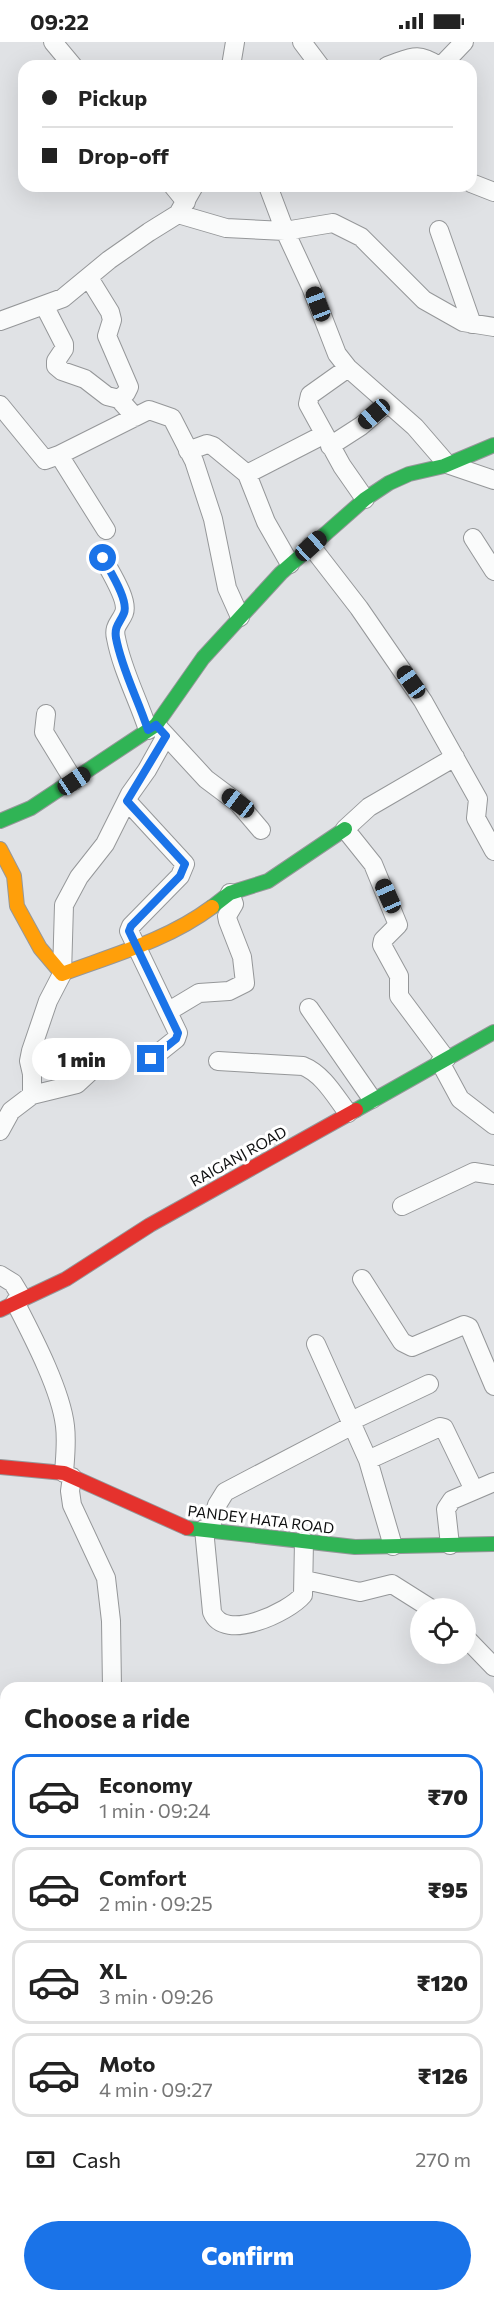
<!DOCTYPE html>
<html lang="en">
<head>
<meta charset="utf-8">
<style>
	:root { --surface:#fff; --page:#f6f6f6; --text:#222; --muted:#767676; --line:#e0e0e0; --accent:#1a73e8 }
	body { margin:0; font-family:Commissioner,sans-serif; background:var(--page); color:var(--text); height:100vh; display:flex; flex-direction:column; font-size:22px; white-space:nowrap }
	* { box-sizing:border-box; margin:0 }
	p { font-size:20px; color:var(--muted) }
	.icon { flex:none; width:33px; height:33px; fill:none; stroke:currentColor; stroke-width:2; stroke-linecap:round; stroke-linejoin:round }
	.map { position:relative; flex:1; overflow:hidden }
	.panel { position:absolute; left:0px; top:1640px; width:495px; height:620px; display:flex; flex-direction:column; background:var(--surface); border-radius:18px 18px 0 0; box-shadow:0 6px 24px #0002 }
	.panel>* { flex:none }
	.guide { position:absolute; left:18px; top:18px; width:459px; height:132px; border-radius:18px; box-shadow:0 6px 24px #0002; display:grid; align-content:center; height:132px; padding:0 24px; background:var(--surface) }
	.controls { position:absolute; left:410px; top:1556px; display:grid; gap:12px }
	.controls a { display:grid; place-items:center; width:66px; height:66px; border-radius:50%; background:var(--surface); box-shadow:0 6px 24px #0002; font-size:30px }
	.end { position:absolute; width:27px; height:27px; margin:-14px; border:8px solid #1a73e8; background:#fff; box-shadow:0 0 0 3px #fff }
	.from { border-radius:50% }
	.bubble { position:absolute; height:42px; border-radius:21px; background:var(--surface); box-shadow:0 6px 24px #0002; font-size:20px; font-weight:800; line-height:42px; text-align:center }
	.car { position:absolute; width:18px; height:36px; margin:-18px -9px; border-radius:8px; box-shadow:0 0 4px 2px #0007; background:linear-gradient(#222 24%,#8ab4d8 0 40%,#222 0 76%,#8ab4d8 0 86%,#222 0) }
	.guide b { display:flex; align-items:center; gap:21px; height:57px; font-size:22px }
	.guide b+b { border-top:2px solid var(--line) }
	.guide i { width:15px; height:15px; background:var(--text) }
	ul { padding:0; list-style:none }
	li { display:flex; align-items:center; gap:18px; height:84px; margin:0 12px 9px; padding:0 12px; border:3px solid var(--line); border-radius:18px }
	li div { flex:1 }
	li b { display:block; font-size:22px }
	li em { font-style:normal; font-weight:800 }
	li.selected { border-color:var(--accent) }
	li>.icon { width:54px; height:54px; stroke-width:1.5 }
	h2 { padding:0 24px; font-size:27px; line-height:72px }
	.pay { display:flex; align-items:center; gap:15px; height:66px; padding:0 24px; font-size:22px }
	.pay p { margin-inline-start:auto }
	.action { display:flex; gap:12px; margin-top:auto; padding:12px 24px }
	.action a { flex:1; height:69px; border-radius:36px; background:var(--accent); color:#fff; font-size:24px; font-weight:800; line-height:69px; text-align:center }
	.status { display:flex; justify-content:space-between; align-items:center; height:42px; padding:0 30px; background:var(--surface); direction:ltr }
	.status svg { height:16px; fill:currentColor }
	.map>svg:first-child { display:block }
</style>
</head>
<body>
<div class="status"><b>09:22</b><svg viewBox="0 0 49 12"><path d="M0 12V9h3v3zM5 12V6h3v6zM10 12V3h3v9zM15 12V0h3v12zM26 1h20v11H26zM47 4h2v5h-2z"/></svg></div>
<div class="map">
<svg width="494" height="2258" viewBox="0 0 494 2258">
	<rect width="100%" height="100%" fill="#e0e2e5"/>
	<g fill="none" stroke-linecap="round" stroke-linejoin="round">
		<defs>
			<path id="street" d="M53 0 73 24
				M302 0 320 24
				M231 24 235 0
				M387 24C411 16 416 9 439 24
				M441 24 464 0
				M471 141 494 150
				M173 144 186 160
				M268 144 285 189 311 245 337 312 348 326 415 385 447 422 494 438
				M178 172 226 186 285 189 333 181 361 195 424 258 463 280 494 285
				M439 188 472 282
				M89 236 110 270 112 278 107 294 129 345 126 351 119 357
				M44 263 64 302V307L56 319V324L62 329 85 337 107 354 119 357 135 375
				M0 279 63 256 109 218 149 190 178 172 194 144
				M348 326 310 353 308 362 342 424 365 457
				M0 363 45 418 59 413 106 488
				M330 404 361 384 388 361
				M188 409 207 402 213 404 247 432
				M59 413 149 368 172 376 194 419 213 477 227 546 240 575
				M473 496 494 529
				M311 504 359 566 423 659 478 757 476 776 494 809
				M103 516C109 528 129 558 124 571 120 581 113 584 116 596 122 628 138 657 148 688
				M290 522 266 480 247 432 323 393
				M46 672 44 690 74 739
				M159 686 206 737 238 761 261 788
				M127 759 185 822 180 834 131 884 129 889 178 991 176 997 151 1017
				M309 966 372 1057
				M169 969 199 951 229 949 245 941 242 915 228 879 227 874 234 862 230 851
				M446 1017 399 954V934L382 903 383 898 398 883 373 822 345 787 369 765 455 715
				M218 1019 303 1024C323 1032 335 1054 348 1071
				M440 1020 460 1057 494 1083
				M32 1053 77 1042 90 1030
				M0 1089 11 1069 32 1053V1032L29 1019 31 1009 48 959 62 932 64 863 79 835 105 802 130 752 147 728 166 694
				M402 1164 474 1130 494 1133
				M0 1233 13 1241 22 1256
				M362 1237 402 1300 412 1305 464 1283 469 1285 494 1344
				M15 1260C32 1293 61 1348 65 1384 67 1400 65 1416 64 1431
				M316 1302 368 1418 393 1504
				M351 1379 429 1342
				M368 1418 440 1385 444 1386 474 1448
				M72 1435 70 1449 72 1463 106 1536 111 1579 112 1646
				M204 1487 212 1570C224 1601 289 1570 303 1553L304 1499
				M210 1488 217 1463 225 1450 353 1383
				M450 1503 446 1467 452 1458 494 1440
				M305 1538 360 1550 392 1542 430 1566
				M465 1595 494 1625
				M0 1748 6 1745
				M489 1882H494
				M0 1913 6 1911
				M489 1999 494 2005
				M489 2047 494 2043
				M0 2072 6 2070
				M0 2141 6 2152
				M489 2147 494 2146
				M0 2236 6 2232
				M69 2253 72 2258
				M260 2254 262 2253
				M353 2258 361 2253"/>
			<path id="fast" d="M0 779 31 766 156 683 203 616 281 531 365 457 389 441 409 432 444 424 494 403
				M212 865 230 851 268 839 345 787
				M356 1068 494 990
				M187 1486 355 1505 494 1502"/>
			<path id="slow" d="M0 807 14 834 17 864 40 906 62 932C113 913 168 898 212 865"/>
			<path id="jam" d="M0 1268 66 1237 150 1183 356 1068
				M0 1425 64 1431 187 1486"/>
		</defs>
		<!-- street casing -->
		<use href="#street" stroke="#959799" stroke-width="20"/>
		<!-- fast casing -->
		<use href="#fast" stroke="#959799" stroke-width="16"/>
		<!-- slow casing -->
		<use href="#slow" stroke="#959799" stroke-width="16"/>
		<!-- jam casing -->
		<use href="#jam" stroke="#959799" stroke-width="16"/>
		<!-- street -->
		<use href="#street" stroke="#fafbfb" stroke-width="18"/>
		<!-- fast -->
		<use href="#fast" stroke="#30b455" stroke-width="14"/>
		<!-- slow -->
		<use href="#slow" stroke="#ff9f0a" stroke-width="14"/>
		<!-- jam -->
		<use href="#jam" stroke="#e5322d" stroke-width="14"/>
	</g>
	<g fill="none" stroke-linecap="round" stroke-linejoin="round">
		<!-- route -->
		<path stroke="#1a73e8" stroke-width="8" d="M103 516C109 528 129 558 124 571 120 581 114 584 116 596 122 628 138 657 148 688L156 683 166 694 127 759 185 822 180 834 131 884 129 889 178 991 176 997 151 1017"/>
	</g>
	<g text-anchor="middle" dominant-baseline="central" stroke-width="6" stroke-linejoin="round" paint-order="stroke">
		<!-- street labels -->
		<g font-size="15" fill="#0e0f10" stroke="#fff">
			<text transform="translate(238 1114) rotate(-29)">RAIGANJ ROAD</text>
			<text transform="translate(261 1477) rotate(7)">PANDEY HATA ROAD</text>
		</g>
	</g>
</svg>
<div class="controls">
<a><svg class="icon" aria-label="locate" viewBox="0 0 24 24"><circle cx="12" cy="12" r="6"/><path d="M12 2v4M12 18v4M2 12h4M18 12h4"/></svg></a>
</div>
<i class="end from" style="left:103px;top:516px"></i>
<i class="end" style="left:151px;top:1017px"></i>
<div class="bubble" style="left:32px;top:996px;width:99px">1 min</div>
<i class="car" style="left:318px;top:262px;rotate:339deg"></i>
<i class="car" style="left:374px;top:372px;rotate:229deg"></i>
<i class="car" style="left:311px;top:504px;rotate:48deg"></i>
<i class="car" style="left:411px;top:640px;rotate:325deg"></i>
<i class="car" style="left:74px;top:739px;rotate:56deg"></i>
<i class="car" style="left:238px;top:761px;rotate:307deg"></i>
<i class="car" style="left:388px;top:854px;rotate:336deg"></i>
<div class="guide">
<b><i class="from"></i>Pickup</b>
<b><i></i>Drop-off</b>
</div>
<section class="panel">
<h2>Choose a ride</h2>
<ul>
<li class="selected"><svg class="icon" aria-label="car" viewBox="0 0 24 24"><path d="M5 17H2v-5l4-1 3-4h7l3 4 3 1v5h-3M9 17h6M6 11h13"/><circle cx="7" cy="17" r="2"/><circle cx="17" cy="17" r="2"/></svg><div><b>Economy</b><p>1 min · 09:24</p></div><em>₹70</em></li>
<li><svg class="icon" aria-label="car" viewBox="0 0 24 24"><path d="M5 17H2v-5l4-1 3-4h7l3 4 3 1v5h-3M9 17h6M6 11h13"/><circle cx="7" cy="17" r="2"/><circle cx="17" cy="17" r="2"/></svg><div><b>Comfort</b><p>2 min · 09:25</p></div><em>₹95</em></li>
<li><svg class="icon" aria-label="car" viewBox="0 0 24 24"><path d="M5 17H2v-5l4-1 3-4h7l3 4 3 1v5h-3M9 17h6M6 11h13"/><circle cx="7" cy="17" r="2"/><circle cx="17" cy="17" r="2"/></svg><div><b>XL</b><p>3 min · 09:26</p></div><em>₹120</em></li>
<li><svg class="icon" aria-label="car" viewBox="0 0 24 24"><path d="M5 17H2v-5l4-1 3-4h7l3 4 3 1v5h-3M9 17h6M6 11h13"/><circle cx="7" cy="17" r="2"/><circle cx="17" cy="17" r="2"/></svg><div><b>Moto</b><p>4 min · 09:27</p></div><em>₹126</em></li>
</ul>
<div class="pay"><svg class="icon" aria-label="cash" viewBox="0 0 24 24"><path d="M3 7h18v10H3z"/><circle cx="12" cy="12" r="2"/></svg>Cash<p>270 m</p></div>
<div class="action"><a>Confirm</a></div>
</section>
</div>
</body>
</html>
